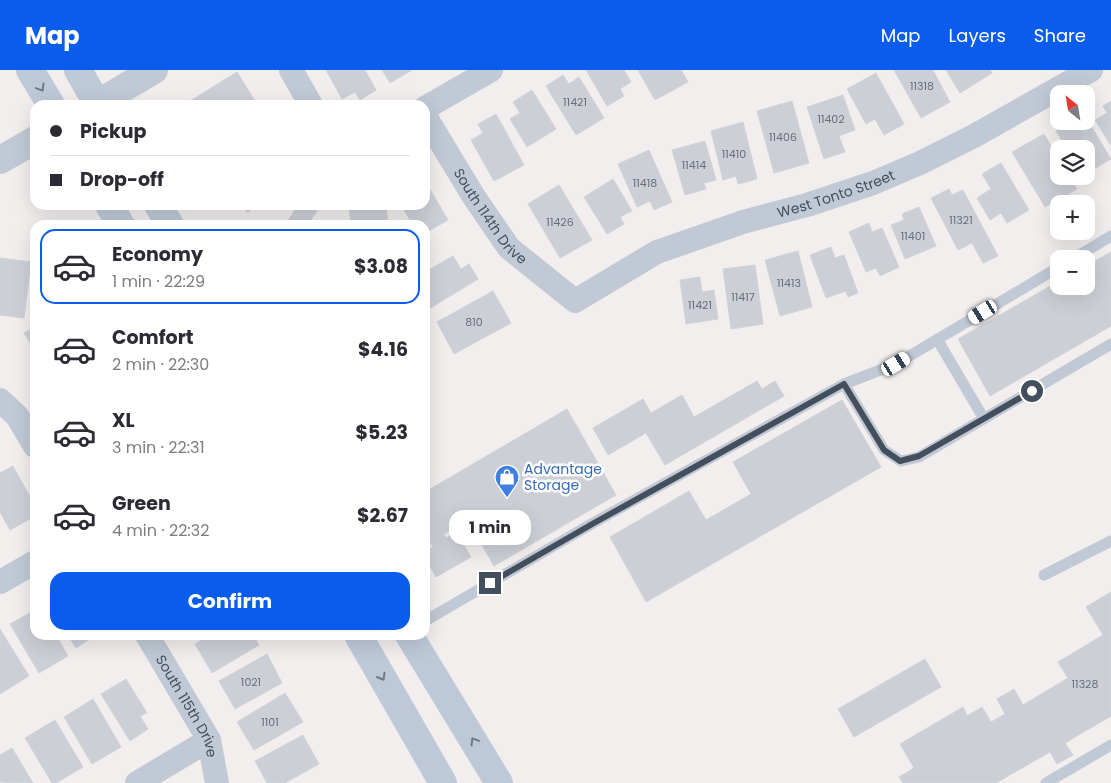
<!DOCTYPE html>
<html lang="en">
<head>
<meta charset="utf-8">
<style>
	:root { --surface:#fff; --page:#f7f7f7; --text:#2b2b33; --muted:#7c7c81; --line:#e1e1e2; --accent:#0a5ced }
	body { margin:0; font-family:Poppins,sans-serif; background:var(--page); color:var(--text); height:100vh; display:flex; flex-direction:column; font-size:19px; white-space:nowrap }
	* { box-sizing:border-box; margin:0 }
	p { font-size:16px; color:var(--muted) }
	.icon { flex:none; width:28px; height:28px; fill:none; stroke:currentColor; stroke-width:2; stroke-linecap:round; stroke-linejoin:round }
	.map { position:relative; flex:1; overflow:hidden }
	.side { position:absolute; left:30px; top:150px; width:400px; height:420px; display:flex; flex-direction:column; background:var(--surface); border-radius:15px; box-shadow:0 5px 20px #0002 }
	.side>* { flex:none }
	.guide { position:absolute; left:30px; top:30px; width:400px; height:110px; border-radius:15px; box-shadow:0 5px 20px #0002; display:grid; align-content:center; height:110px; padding:0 20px; background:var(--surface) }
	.needle { width:32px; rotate:330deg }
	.buttons { position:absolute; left:1050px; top:15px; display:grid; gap:10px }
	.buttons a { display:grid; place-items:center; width:45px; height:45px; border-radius:10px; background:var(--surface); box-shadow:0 5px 20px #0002; font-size:25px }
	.end { position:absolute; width:22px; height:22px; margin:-11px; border:6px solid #444f5d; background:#fff; box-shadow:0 0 0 2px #fff }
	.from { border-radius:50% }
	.bubble { position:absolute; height:35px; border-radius:15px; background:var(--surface); box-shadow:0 5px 20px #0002; font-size:16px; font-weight:700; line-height:35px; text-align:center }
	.car { position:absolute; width:15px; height:30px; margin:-15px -8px; border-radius:6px; box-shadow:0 0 4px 1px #0007; background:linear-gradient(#fff 24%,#345 0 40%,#fff 0 76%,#345 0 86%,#fff 0) }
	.guide b { display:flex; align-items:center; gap:18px; height:48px; font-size:19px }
	.guide b+b { border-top:1px solid var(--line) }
	.guide i { width:12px; height:12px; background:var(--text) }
	ul { padding:9px 0 0; list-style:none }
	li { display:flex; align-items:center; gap:15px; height:75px; margin:0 10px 8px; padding:0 10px; border:2px solid transparent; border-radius:15px }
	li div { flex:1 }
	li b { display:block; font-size:19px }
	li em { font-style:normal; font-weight:700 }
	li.current { border-color:var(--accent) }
	li>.icon { width:45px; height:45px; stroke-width:1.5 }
	.cta { display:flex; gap:10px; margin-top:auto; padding:10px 20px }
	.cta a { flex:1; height:58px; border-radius:15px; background:var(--accent); color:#fff; font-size:20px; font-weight:700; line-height:58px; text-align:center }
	header { display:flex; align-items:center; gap:30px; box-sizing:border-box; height:70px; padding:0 25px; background:var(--accent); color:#fff }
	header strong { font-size:24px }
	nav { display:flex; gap:28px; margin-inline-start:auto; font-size:18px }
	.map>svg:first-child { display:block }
</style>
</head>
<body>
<header>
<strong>Map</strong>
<nav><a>Map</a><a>Layers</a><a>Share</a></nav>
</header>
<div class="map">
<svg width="1111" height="713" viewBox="0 0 1111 713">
	<rect width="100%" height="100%" fill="#f1eeed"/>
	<!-- building -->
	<path fill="#cccfd6" stroke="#d1d3da" d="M326 0H365L376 20 360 30 355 22 342 29Z
		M382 0H412L390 13Z
		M586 0H624L631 12 620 19 624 26 607 36Z
		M638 0H681L688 12 655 30Z
		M894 0H933L950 32 921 48Z
		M946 0H990L992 3 960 23Z
		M237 2 255 31 248 35H193L190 31Z
		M876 3 904 54 884 65 875 49 866 54 847 19Z
		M563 5 569 14 579 7 604 48 576 65 546 16Z
		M532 20 556 59 527 77 510 49 520 43 513 32Z
		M843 25 855 60 839 66 845 82 824 89 807 37Z
		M792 31 809 93 774 103 757 41Z
		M1111 31V76L1095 50 1107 43 1103 36Z
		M496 44 524 95 494 111 471 70 483 63 478 54Z
		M1071 51H1074L1079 61 1090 54 1111 89 1092 100 1088 92 1086 93V79H1067L1056 61Z
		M743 52 757 109 738 114 736 106 723 110 711 61Z
		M1044 64 1059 89V106H1069L1077 119 1045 137 1012 82Z
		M705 71 716 110 704 113 706 119 685 125 672 80Z
		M649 80 672 132 654 140 650 131 637 137 618 94Z
		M1001 93 1029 140 1007 153 1001 143 990 150 977 128 991 119 982 104Z
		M613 109 632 141 620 147 624 154 607 164 584 127Z
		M425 111 448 150 425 163V155H413L401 135H425Z
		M559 115 592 170 560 188 528 134Z
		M949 119 952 125 963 120 998 186 983 193 972 173 958 180 931 128Z
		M243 135H260L247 142Z
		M298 135H307L317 141 308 154 310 155H285Z
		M355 135H386L388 155H351L349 136Z
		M919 137 936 176 905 189 891 155 904 150 902 144Z
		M869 153 872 162 882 158 899 197 880 206 876 198 866 202 849 162Z
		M831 177 835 188 844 185 858 223 848 227 846 221 826 228 810 185Z
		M798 181 812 237 780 246 765 190Z
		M1111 182V256L990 326 958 269 1059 211V216H1086V196Z
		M453 186 461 199 469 194 478 209 429 239 425 232V202Z
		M0 188 31 192 24 248 0 245Z
		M755 195 763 254 731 259 723 199Z
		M700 207 702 222 714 220 718 249 686 254 680 210Z
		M493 221 511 253 454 284 437 252Z
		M35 257V281L24 263Z
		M757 311 762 319 775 311 784 326 665 395 646 363 608 385 593 358 643 329 651 343 682 325 694 347Z
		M842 330 881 397 646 532 610 467 689 421 706 450 751 424 733 392Z
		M567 339 616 425 494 496 468 450 444 464 446 468 456 462 471 487 436 507 425 488V479L426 478 427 480 433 477 430 472 425 474V422Z
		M13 396 35 436V446L10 460 0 442V403Z
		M1111 522V646L1065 673 1073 685 1057 694 1050 682 996 713H903L899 707 914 698 900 674 963 637 967 646 982 637 991 652 1005 644 997 629 1014 619 1023 635 1068 608 1058 592 1103 565 1086 537Z
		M35 540V565H56L68 586 39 603 10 554Z
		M0 559 29 606 0 624Z
		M68 565H96L76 578Z
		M210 565H253L259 575 212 603 195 574Z
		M267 584 282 613 235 639 219 611Z
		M925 589 941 617 854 667 838 639Z
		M126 609 147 643 140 646 148 659 130 671 101 624Z
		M285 623 303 652 254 680 237 652Z
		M93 629 121 677 92 694 64 647Z
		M55 650 83 697 56 713H52L25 668Z
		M303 665 319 694 285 713H267L255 691Z
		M12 678 33 713 0 712V685Z"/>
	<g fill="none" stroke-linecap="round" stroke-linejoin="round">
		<!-- service -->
		<path stroke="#c0c9d4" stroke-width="11" d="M1073 189 1111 166
			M937 269 984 349
			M844 314 884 380 901 391 919 387 1111 274
			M1044 505 1111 471
			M425 551 593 453 844 314 896 294 1059 197
			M1046 713 1111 675"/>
		<!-- minor -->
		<g stroke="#c0c9d4" stroke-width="24">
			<path d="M291 0 311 35"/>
			<path d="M425 38 491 0"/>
			<path id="s1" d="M425 46 474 127 509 178 575 231 657 182 743 152 807 135 873 113 920 93 974 66 1091 0"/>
			<path d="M0 330 17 346 35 376"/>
			<path d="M0 512 35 492"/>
			<path id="s2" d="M147 565 209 670 217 713"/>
			<path d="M137 713 209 670"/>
		</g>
		<!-- tertiary -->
		<path stroke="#c0c9d4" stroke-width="28" d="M95 35 154 0
			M0 90 35 70"/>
		<!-- secondary -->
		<path stroke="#bec9d8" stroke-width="28" d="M30 0 51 35
			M78 0 98 35
			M109 135 121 155
			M158 135 170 155
			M358 565 443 713
			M409 565 499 713"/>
	</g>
	<!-- one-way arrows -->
	<defs><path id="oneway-chevron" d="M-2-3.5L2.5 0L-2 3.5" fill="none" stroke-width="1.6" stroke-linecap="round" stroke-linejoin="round" transform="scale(1.25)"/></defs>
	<g stroke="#6f7a88">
		<use href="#oneway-chevron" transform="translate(41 18) rotate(59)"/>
		<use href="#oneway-chevron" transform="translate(382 607) rotate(60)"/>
		<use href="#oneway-chevron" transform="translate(474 671) rotate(-121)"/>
	</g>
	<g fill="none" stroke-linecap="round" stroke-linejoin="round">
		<!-- route -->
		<path stroke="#444f5d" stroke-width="6" d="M490 513 594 453 844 314 884 380 900 391 919 386 1032 321"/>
	</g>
	<!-- icons -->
	<defs>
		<symbol id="shop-pin" viewBox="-11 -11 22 30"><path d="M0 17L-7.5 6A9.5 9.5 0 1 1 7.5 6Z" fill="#3f7fe0" stroke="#fff"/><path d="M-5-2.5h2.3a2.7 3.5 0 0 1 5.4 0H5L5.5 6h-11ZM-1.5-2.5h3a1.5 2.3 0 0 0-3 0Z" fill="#fff"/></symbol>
	</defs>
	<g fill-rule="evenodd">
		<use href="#shop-pin" x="493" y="393" width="28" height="38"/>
	</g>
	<g text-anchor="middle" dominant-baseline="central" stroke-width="5" stroke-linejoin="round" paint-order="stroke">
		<!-- number labels -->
		<g font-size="11" fill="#666f7b">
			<text x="922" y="16">11318</text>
			<text x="575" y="32">11421</text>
			<text x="831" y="49">11402</text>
			<text x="783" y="67">11406</text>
			<text x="734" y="84">11410</text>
			<text x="694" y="95">11414</text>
			<text x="645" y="113">11418</text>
			<text x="961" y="150">11321</text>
			<text x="560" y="152">11426</text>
			<text x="913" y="166">11401</text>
			<text x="789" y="213">11413</text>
			<text x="743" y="227">11417</text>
			<text x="700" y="235">11421</text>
			<text x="474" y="252">810</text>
			<text x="251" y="612">1021</text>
			<text x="1085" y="614">11328</text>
			<text x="270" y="652">1101</text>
		</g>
		<!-- street labels -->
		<g font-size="14" fill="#444f5d" stroke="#fff">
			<text stroke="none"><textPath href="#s1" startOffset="525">West Tonto Street</textPath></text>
			<text stroke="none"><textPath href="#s1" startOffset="120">South 114th Drive</textPath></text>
			<text stroke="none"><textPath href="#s2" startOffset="82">South 115th Drive</textPath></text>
		</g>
		<!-- shop labels -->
		<g font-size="14" fill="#366cbe" stroke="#fff" text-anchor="start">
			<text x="524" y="399">Advantage<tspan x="524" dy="16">Storage</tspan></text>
		</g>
	</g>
</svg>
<div class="buttons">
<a><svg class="needle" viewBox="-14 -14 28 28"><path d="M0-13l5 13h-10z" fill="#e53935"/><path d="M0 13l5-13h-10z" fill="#7c7c81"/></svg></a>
<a><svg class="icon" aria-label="layers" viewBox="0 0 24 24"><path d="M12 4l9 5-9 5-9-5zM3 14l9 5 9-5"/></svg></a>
<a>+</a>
<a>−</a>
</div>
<i class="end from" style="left:1032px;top:321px"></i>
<i class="end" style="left:490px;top:513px"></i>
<div class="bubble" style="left:449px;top:440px;width:82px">1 min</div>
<i class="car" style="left:983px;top:242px;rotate:239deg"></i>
<i class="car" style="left:896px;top:294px;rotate:59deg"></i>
<div class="guide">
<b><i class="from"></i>Pickup</b>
<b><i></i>Drop-off</b>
</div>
<section class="side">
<ul>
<li class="current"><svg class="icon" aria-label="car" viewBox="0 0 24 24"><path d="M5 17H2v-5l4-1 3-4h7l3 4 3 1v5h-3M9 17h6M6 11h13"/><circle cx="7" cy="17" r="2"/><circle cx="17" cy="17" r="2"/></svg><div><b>Economy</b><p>1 min · 22:29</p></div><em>$3.08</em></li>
<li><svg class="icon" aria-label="car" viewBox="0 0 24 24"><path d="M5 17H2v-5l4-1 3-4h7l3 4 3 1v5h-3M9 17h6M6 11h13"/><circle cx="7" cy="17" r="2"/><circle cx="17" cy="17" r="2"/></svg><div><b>Comfort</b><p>2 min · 22:30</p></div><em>$4.16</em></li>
<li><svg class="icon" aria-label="car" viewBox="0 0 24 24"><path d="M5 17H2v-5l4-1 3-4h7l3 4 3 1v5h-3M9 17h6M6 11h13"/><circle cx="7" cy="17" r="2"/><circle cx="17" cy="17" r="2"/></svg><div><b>XL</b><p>3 min · 22:31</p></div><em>$5.23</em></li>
<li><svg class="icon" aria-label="car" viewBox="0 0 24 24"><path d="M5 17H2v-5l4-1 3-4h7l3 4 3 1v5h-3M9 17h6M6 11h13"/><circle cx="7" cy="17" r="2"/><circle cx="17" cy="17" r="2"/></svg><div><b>Green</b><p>4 min · 22:32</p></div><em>$2.67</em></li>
</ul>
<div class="cta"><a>Confirm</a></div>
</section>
</div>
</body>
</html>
